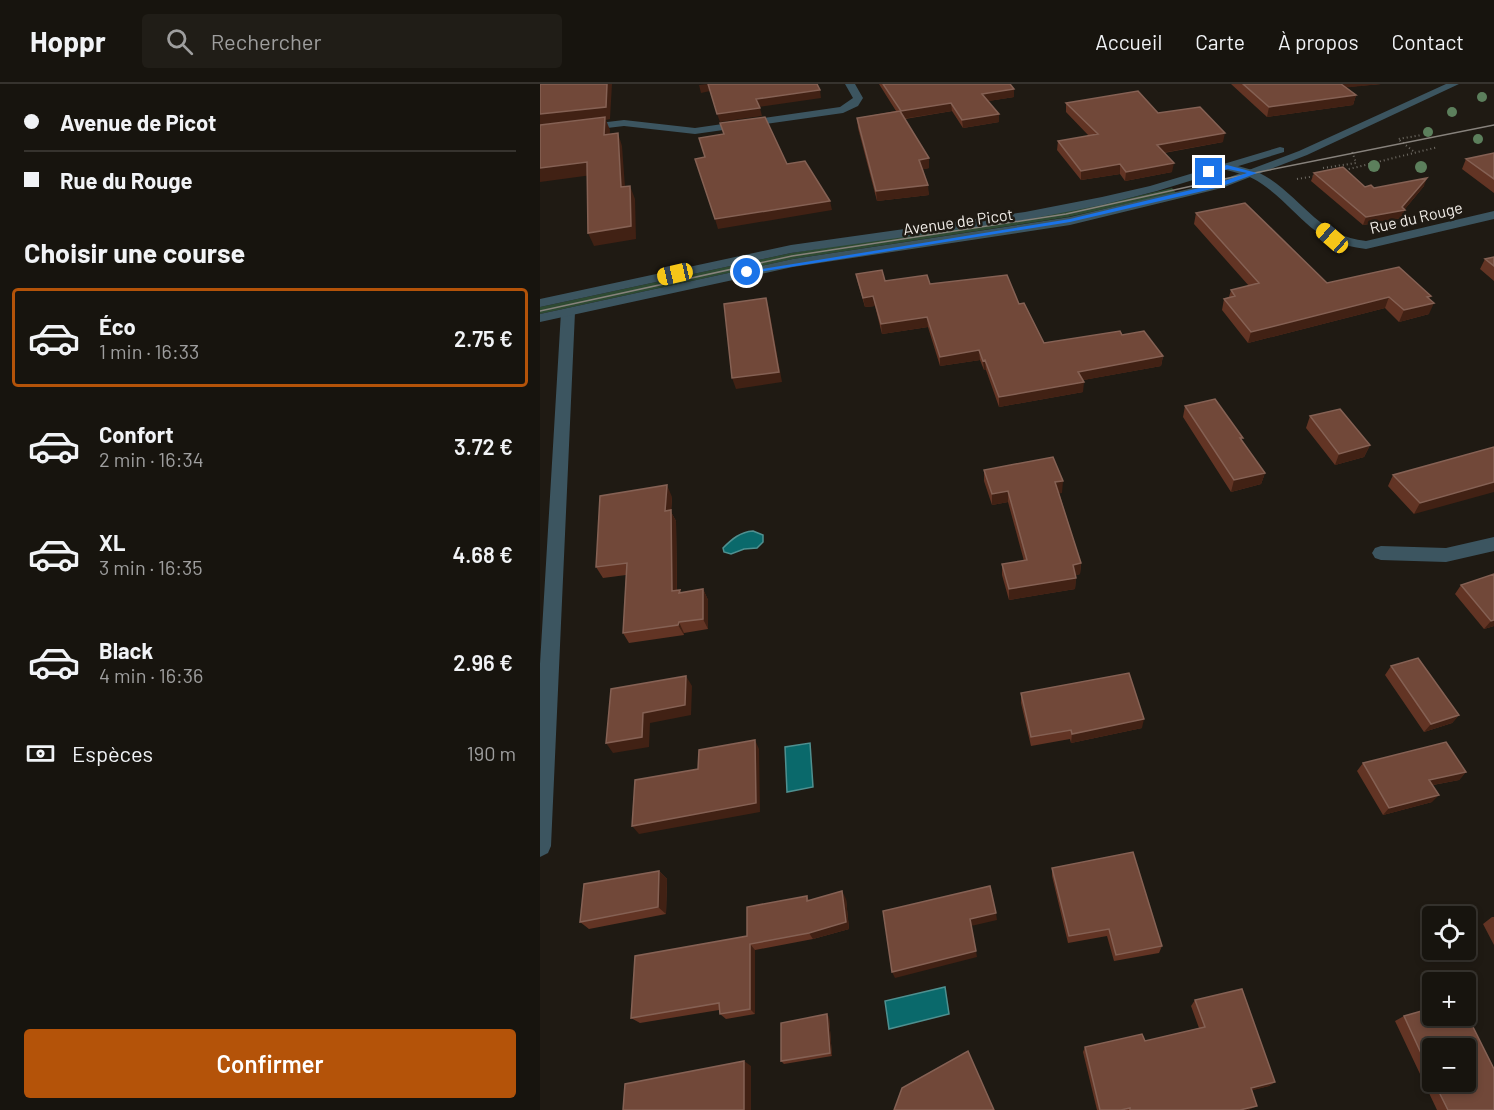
<!DOCTYPE html>
<html lang="fr">
<head>
<meta charset="utf-8">
<style>
	:root { --surface:#17140e; --page:#201d17; --text:#f1f3f6; --muted:#9e9e9e; --line:#36332e; --accent:#b45309 }
	body { margin:0; font-family:Barlow,sans-serif; background:var(--page); color:var(--text); height:100vh; display:flex; flex-direction:column; font-size:22px; white-space:nowrap }
	* { box-sizing:border-box; margin:0 }
	p { font-size:20px; color:var(--muted) }
	.icon { flex:none; width:33px; height:33px; fill:none; stroke:currentColor; stroke-width:2; stroke-linecap:round; stroke-linejoin:round }
	.map { position:relative; flex:1; overflow:hidden }
	.details { display:flex; flex-direction:column; background:var(--surface); width:540px }
	.details>* { flex:none }
	.top-card { display:grid; align-content:center; height:132px; padding:0 24px; background:var(--surface) }
	.buttons { position:absolute; left:882px; top:822px; display:grid; gap:12px }
	.buttons a { display:grid; place-items:center; width:54px; height:54px; border-radius:6px; background:var(--surface); box-shadow:0 3px 9px #0003,0 0 0 2px var(--line); font-size:30px }
	.end { position:absolute; width:27px; height:27px; margin:-14px; border:8px solid #1a73e8; background:#fff; box-shadow:0 0 0 3px #fff }
	.from { border-radius:50% }
	.car { position:absolute; width:18px; height:36px; margin:-18px -9px; border-radius:8px; box-shadow:0 0 4px 2px #0007; background:linear-gradient(#f5c518 24%,#345 0 40%,#f5c518 0 76%,#345 0 86%,#f5c518 0) }
	.top-card b { display:flex; align-items:center; gap:21px; height:57px; font-size:22px }
	.top-card b+b { border-top:2px solid var(--line) }
	.top-card i { width:15px; height:15px; background:var(--text) }
	ul { padding:0; list-style:none }
	li { display:flex; align-items:center; gap:18px; height:99px; margin:0 12px 9px; padding:0 12px; border:3px solid transparent; border-radius:6px }
	li div { flex:1 }
	li b { display:block; font-size:22px }
	li em { font-style:normal; font-weight:600 }
	li.current { border-color:var(--accent) }
	li>.icon { width:54px; height:54px; stroke-width:1.5 }
	h2 { padding:0 24px; font-size:27px; line-height:72px }
	.pay { display:flex; align-items:center; gap:15px; height:66px; padding:0 24px; font-size:22px }
	.pay p { margin-inline-start:auto }
	.button { display:flex; gap:12px; margin-top:auto; padding:12px 24px }
	.button a { flex:1; height:69px; border-radius:6px; background:var(--accent); color:#fff; font-size:24px; font-weight:600; line-height:69px; text-align:center }
	header { display:flex; align-items:center; gap:36px; box-sizing:border-box; height:84px; padding:0 30px; background:var(--surface); border-bottom:2px solid var(--line) }
	header strong { font-size:28px }
	nav { display:flex; gap:33px; margin-inline-start:auto; font-size:21px }
	.search { width:420px; height:54px; background:var(--page); display:flex; align-items:center; gap:15px; box-sizing:border-box; padding:0 21px; border-radius:6px; color:var(--muted); font-size:22px }
	main { display:flex; flex:1; min-height:0 }
	.map>svg:first-child { display:block }
</style>
</head>
<body>
<header>
<strong>Hoppr</strong>
<div class="search"><svg class="icon" aria-label="search" viewBox="0 0 24 24"><circle cx="10" cy="10" r="6"/><path d="M15 15l6 6"/></svg>Rechercher</div>
<nav><a>Accueil</a><a>Carte</a><a>À propos</a><a>Contact</a></nav>
</header>
<main>
<section class="details">
<div class="top-card">
<b><i class="from"></i>Avenue de Picot</b>
<b><i></i>Rue du Rouge</b>
</div>
<h2>Choisir une course</h2>
<ul>
<li class="current"><svg class="icon" aria-label="car" viewBox="0 0 24 24"><path d="M5 17H2v-5l4-1 3-4h7l3 4 3 1v5h-3M9 17h6M6 11h13"/><circle cx="7" cy="17" r="2"/><circle cx="17" cy="17" r="2"/></svg><div><b>Éco</b><p>1 min · 16:33</p></div><em>2.75 €</em></li>
<li><svg class="icon" aria-label="car" viewBox="0 0 24 24"><path d="M5 17H2v-5l4-1 3-4h7l3 4 3 1v5h-3M9 17h6M6 11h13"/><circle cx="7" cy="17" r="2"/><circle cx="17" cy="17" r="2"/></svg><div><b>Confort</b><p>2 min · 16:34</p></div><em>3.72 €</em></li>
<li><svg class="icon" aria-label="car" viewBox="0 0 24 24"><path d="M5 17H2v-5l4-1 3-4h7l3 4 3 1v5h-3M9 17h6M6 11h13"/><circle cx="7" cy="17" r="2"/><circle cx="17" cy="17" r="2"/></svg><div><b>XL</b><p>3 min · 16:35</p></div><em>4.68 €</em></li>
<li><svg class="icon" aria-label="car" viewBox="0 0 24 24"><path d="M5 17H2v-5l4-1 3-4h7l3 4 3 1v5h-3M9 17h6M6 11h13"/><circle cx="7" cy="17" r="2"/><circle cx="17" cy="17" r="2"/></svg><div><b>Black</b><p>4 min · 16:36</p></div><em>2.96 €</em></li>
</ul>
<div class="pay"><svg class="icon" aria-label="cash" viewBox="0 0 24 24"><path d="M3 7h18v10H3z"/><circle cx="12" cy="12" r="2"/></svg>Espèces<p>190 m</p></div>
<div class="button"><a>Confirmer</a></div>
</section>
<div class="map">
<svg width="954" height="1026" viewBox="0 0 954 1026">
	<rect width="100%" height="100%" fill="#1f1a13"/>
	<!-- green -->
	<path fill="#2e4a32" d="M632 104 636 109 528 133 253 175 0 230V223L251 169 564 120Z"/>
	<!-- water -->
	<path fill="#0a696b" stroke="#4f9090" stroke-width="1.5" d="M213 447 223 451V458L217 464 204 465 191 470 184 468 183 464C192 455 200 448 213 447Z
		M270 659 273 703 247 708 245 663Z
		M405 903 409 930 349 945 345 917Z"/>
	<g fill="none" stroke-linecap="round" stroke-linejoin="round">
		<!-- path -->
		<path stroke="#716d66" stroke-width="2" stroke-dasharray="1 3" stroke-linecap="butt" d="M873 67 858 55 882 51
			M783 84 816 79 812 67
			M801 87 898 63
			M757 95 776 92"/>
		<!-- minor -->
		<path fill="#3c5560" fill-rule="evenodd" d="M305 0H315L323 14 318 22 303 29 155 50 84 42 0 52V46L84 36 155 44 300 23 313 14Z
			M687 80C703 83 717 86 730 95 765 119 781 152 826 157L954 127V135L826 165C769 158 763 129 722 100 710 91 697 89 683 85V81Z
			M28 224 35 228 11 762 8 769 0 773V580L21 228Z
			M954 453V467L906 478 841 476 835 474 832 469 835 464 841 462 906 464Z"/>
		<!-- tertiary -->
		<path fill="#3c5560" fill-rule="evenodd" d="M906 0H919L767 71 682 104 530 141 253 183 0 238V230L253 175 530 133 674 99 759 67Z
			M740 63 744 64V68L617 107 562 121 485 136 251 169 0 223V215L251 161 485 128 562 113 610 102Z"/>
		<!-- tram -->
		<path stroke="#87827c" stroke-width="1.5" d="M0 227 252 172 526 130 679 96 954 41"/>
	</g>
	<!-- trees -->
	<g fill="#5c7f5c">
		<circle cx="942" cy="13" r="5"/>
		<circle cx="912" cy="28" r="5"/>
		<circle cx="888" cy="48" r="5"/>
		<circle cx="938" cy="55" r="5"/>
		<circle cx="834" cy="82" r="6"/>
		<circle cx="881" cy="83" r="6"/>
	</g>
	<!-- wall -->
	<path fill="#623424" fill-rule="evenodd" d="M339 0H470L474 13 448 17 459 30V38L423 44 412 27 365 35 389 74V84L383 85 389 111 337 117 318 44 317 34 356 27Z
		M691 0H841L806 3 816 11 813 21 727 33Z
		M526 19 618 29 683 58 624 69 632 88 585 97 580 90 541 96 517 66 518 57 549 52 526 28Z
		M954 69V109L922 85 926 75Z
		M774 89 825 103 834 104 884 102 864 126 862 134 823 141 771 97Z
		M656 129 787 199 889 214V230L859 238 845 224 708 259 682 226 684 215 689 213 691 206 709 202 654 140Z
		M954 173V197L940 185 945 175Z
		M316 190 345 197 390 200 479 220 504 259 582 251 623 272 621 282 543 296V308L459 323 446 286H444L440 276 400 282 388 243 342 250 335 222 325 223 318 199Z
		M645 322 702 358 725 389 721 400 691 408 643 333Z
		M770 332 830 361 824 373 795 381 766 344Z
		M954 363 874 430 848 402 853 391Z
		M444 386 522 409H519L541 479 540 490 536 491 535 505 469 516 462 491V480L484 477 468 418 452 421 444 397Z
		M132 413 131 428 136 437 137 506H140L141 509 163 505 168 516V545L144 549V551L89 559 83 549 86 491 63 494 56 483Z
		M954 490V542L944 545 915 510 921 501Z
		M851 582 919 631 912 639 884 648 845 591Z
		M481 609 602 644 531 659 530 655 491 662 481 619Z
		M823 679 926 688 919 696 893 701 892 718 843 731 817 687Z
		M512 784 622 862 619 869 574 877 567 852 528 859 512 792Z
		M119 787 127 795 126 830 49 845 40 838Z
		M267 812 269 817 306 815 309 845 273 855 215 866V930L186 935 180 930 179 926 100 939 91 934 207 852Z
		M952 833H954V861L943 840Z
		M655 916 735 998 729 1002 712 1006 717 1022 708 1026H557L543 968 545 963 605 957 659 944 651 922Z
		M864 932 954 1026H897L855 937ZM892 964 926 998H892Z
		M289 933 292 972 244 980 241 977Z"/>
	<!-- shaded-wall -->
	<path fill="#412114" d="M67 0H72L70 35 66 36 70 46 69 63 0 44V30Z
		M168 0 170 7 161 9 159 1Z
		M794 0H841L792 5Z
		M474 5V13L443 18 442 10Z
		M280 6 281 14 218 23 216 15Z
		M816 11 813 21 727 33 729 23Z
		M411 19 412 27 362 35 361 27Z
		M220 24 222 32 180 38 177 30Z
		M459 30V38L423 44 422 36Z
		M78 49 82 62 86 117 81 103Z
		M685 49 683 58 616 70 617 61Z
		M389 74V84L380 86 379 76Z
		M47 78 52 91 0 98V84Z
		M634 79 632 88 585 97 586 88Z
		M580 80V90L541 96V87Z
		M887 94 884 102 864 126 862 134 823 141 826 133 862 123Z
		M388 101 389 111 337 117 336 107Z
		M90 102 95 115 96 155 54 162 48 149Z
		M290 117 292 126 178 145 175 135Z
		M333 212 335 222 325 223 323 214Z
		M891 212 887 221 894 219 889 230 859 238 864 226 887 213Z
		M849 213 845 224 708 259 711 248Z
		M226 214 229 225 242 298 196 305 192 294Z
		M387 233 388 243 342 250 341 240Z
		M439 266 440 276 400 282V273Z
		M623 272 621 282 538 297V288Z
		M445 276 446 286H444L443 277Z
		M544 298 543 308 459 323V313Z
		M830 361 824 373 795 381 799 370Z
		M725 389 721 400 691 408 694 396Z
		M523 397 522 409 515 410V398Z
		M954 398V408L874 430 880 419Z
		M127 401 132 413 131 428 136 437 137 518 132 507 125 427Z
		M468 407V418L452 421V410Z
		M541 479 540 490 532 492 533 481Z
		M536 494 535 505 469 516V505Z
		M163 505 168 516V545L163 535Z
		M954 536V542L944 545 951 537Z
		M139 538 144 549V551L138 541Z
		M146 592 152 602 151 631 110 639 109 663 73 669 66 659Z
		M919 631 912 639 884 648 891 640Z
		M604 635 602 644 531 659 532 650Z
		M215 656 219 665 220 728 99 750 92 742Z
		M926 688 919 696 882 703 889 696Z
		M899 711 892 718 843 731 849 724Z
		M119 787 127 795 126 830 118 823Z
		M302 807 306 815 309 845 273 855 269 849Z
		M456 829 457 836 431 842 430 835Z
		M210 860 215 866V930L210 925Z
		M436 867 437 873 355 894 352 888Z
		M287 930 289 933 292 972 290 969Z
		M204 977 211 982V1026H204Z
		M735 998 729 1002 706 1008 711 1004Z
		M717 1022 708 1026H700Z"/>
	<!-- building -->
	<path fill="#714839" stroke="#856154" stroke-width="1.5" d="M0 0H67L66 23 0 30Z
		M168 0H277L280 6 216 15 220 24 177 30Z
		M343 0H470L474 5 442 10 459 30 422 36 411 19 361 27Z
		M703 0H801L816 11 729 23Z
		M598 7 618 29 660 23 685 49 617 61 634 79 586 88 580 80 541 87 518 57 558 50 526 19Z
		M360 27 389 74 379 76 388 101 336 107 317 34Z
		M65 33 64 51 78 49 81 103 90 102 91 142 48 149 47 78 0 84V41Z
		M225 33 247 80 265 77 290 117 175 135 155 75 165 73 159 54 184 50 180 39Z
		M954 69V95L926 75Z
		M803 83 825 103 831 101 834 104 887 94 862 123 865 126 826 133 774 89Z
		M705 119 787 199 859 183 891 212 887 213 894 219 864 226 849 213 711 248 684 215 695 212 691 206 719 199 656 129Z
		M954 173V182L945 175Z
		M342 186 345 197 387 191 390 200 467 191 479 220 484 219 504 259 580 247 582 251 604 247 623 272 538 288 544 298 459 313 445 276 443 277 439 266 400 273 387 233 341 240 333 212 323 214 316 190Z
		M226 214 239 288 192 294 184 220Z
		M675 315 703 354H700L725 389 694 396 645 322Z
		M800 325 830 361 799 370 770 332Z
		M954 363V398L880 419 853 391Z
		M513 373 523 397 515 398 541 479 533 481 536 494 469 505 462 480 487 476 468 407 452 410 444 386Z
		M127 401 125 427 131 426 132 507 140 506 139 509 163 505V535L139 538 138 541 83 549 87 479 56 483 60 412Z
		M954 490V536L951 537 921 501Z
		M878 574 919 631 891 640 851 582Z
		M589 589 604 635 532 650 531 646 491 653 481 609Z
		M146 592 145 621 103 629 102 653 66 659 71 605Z
		M215 656 216 719 92 742 95 696 158 685 159 666Z
		M906 658 926 688 889 696 899 711 849 724 823 679Z
		M593 768 622 862 576 871 569 845 529 852 512 784Z
		M119 787 118 823 40 838 44 800Z
		M450 802 456 829 430 835 436 867 352 888 343 827Z
		M302 807 306 838 269 849 210 860V925L180 930 179 919 91 934 95 872 207 852V823L267 812V817Z
		M702 905 735 998 711 1004 717 1022 700 1026H590V1024L581 1026H560L545 963 602 950 605 957 665 943 655 916Z
		M892 924V932H926V929L954 985V1026H908L894 998H926V964H892V993L864 932Z
		M287 930 290 969 241 977V939Z
		M428 967 454 1026H354L362 1004Z
		M204 977V1026H83L85 1000Z"/>
	<!-- route -->
	<path fill="#1a73e8" d="M687 81 717 89 680 103 530 138 207 190 204 188 530 135 676 100 707 89 688 85 669 90 666 88Z"/>
	<g text-anchor="middle" dominant-baseline="central" stroke-width="5" stroke-linejoin="round" paint-order="stroke">
		<!-- far-street labels -->
		<g font-size="16" fill="#f0ece7" stroke="#1f1a13">
			<text transform="translate(876 133) rotate(-13)">Rue du Rouge</text>
			<text transform="translate(418 137) rotate(-8)">Avenue de Picot</text>
		</g>
	</g>
</svg>
<div class="buttons">
<a><svg class="icon" aria-label="locate" viewBox="0 0 24 24"><circle cx="12" cy="12" r="6"/><path d="M12 2v4M12 18v4M2 12h4M18 12h4"/></svg></a>
<a>+</a>
<a>−</a>
</div>
<i class="end from" style="left:207px;top:188px"></i>
<i class="end" style="left:669px;top:88px"></i>
<i class="car" style="left:792px;top:154px;rotate:311deg"></i>
<i class="car" style="left:135px;top:190px;rotate:257deg"></i>
</div>
</main>
</body>
</html>
